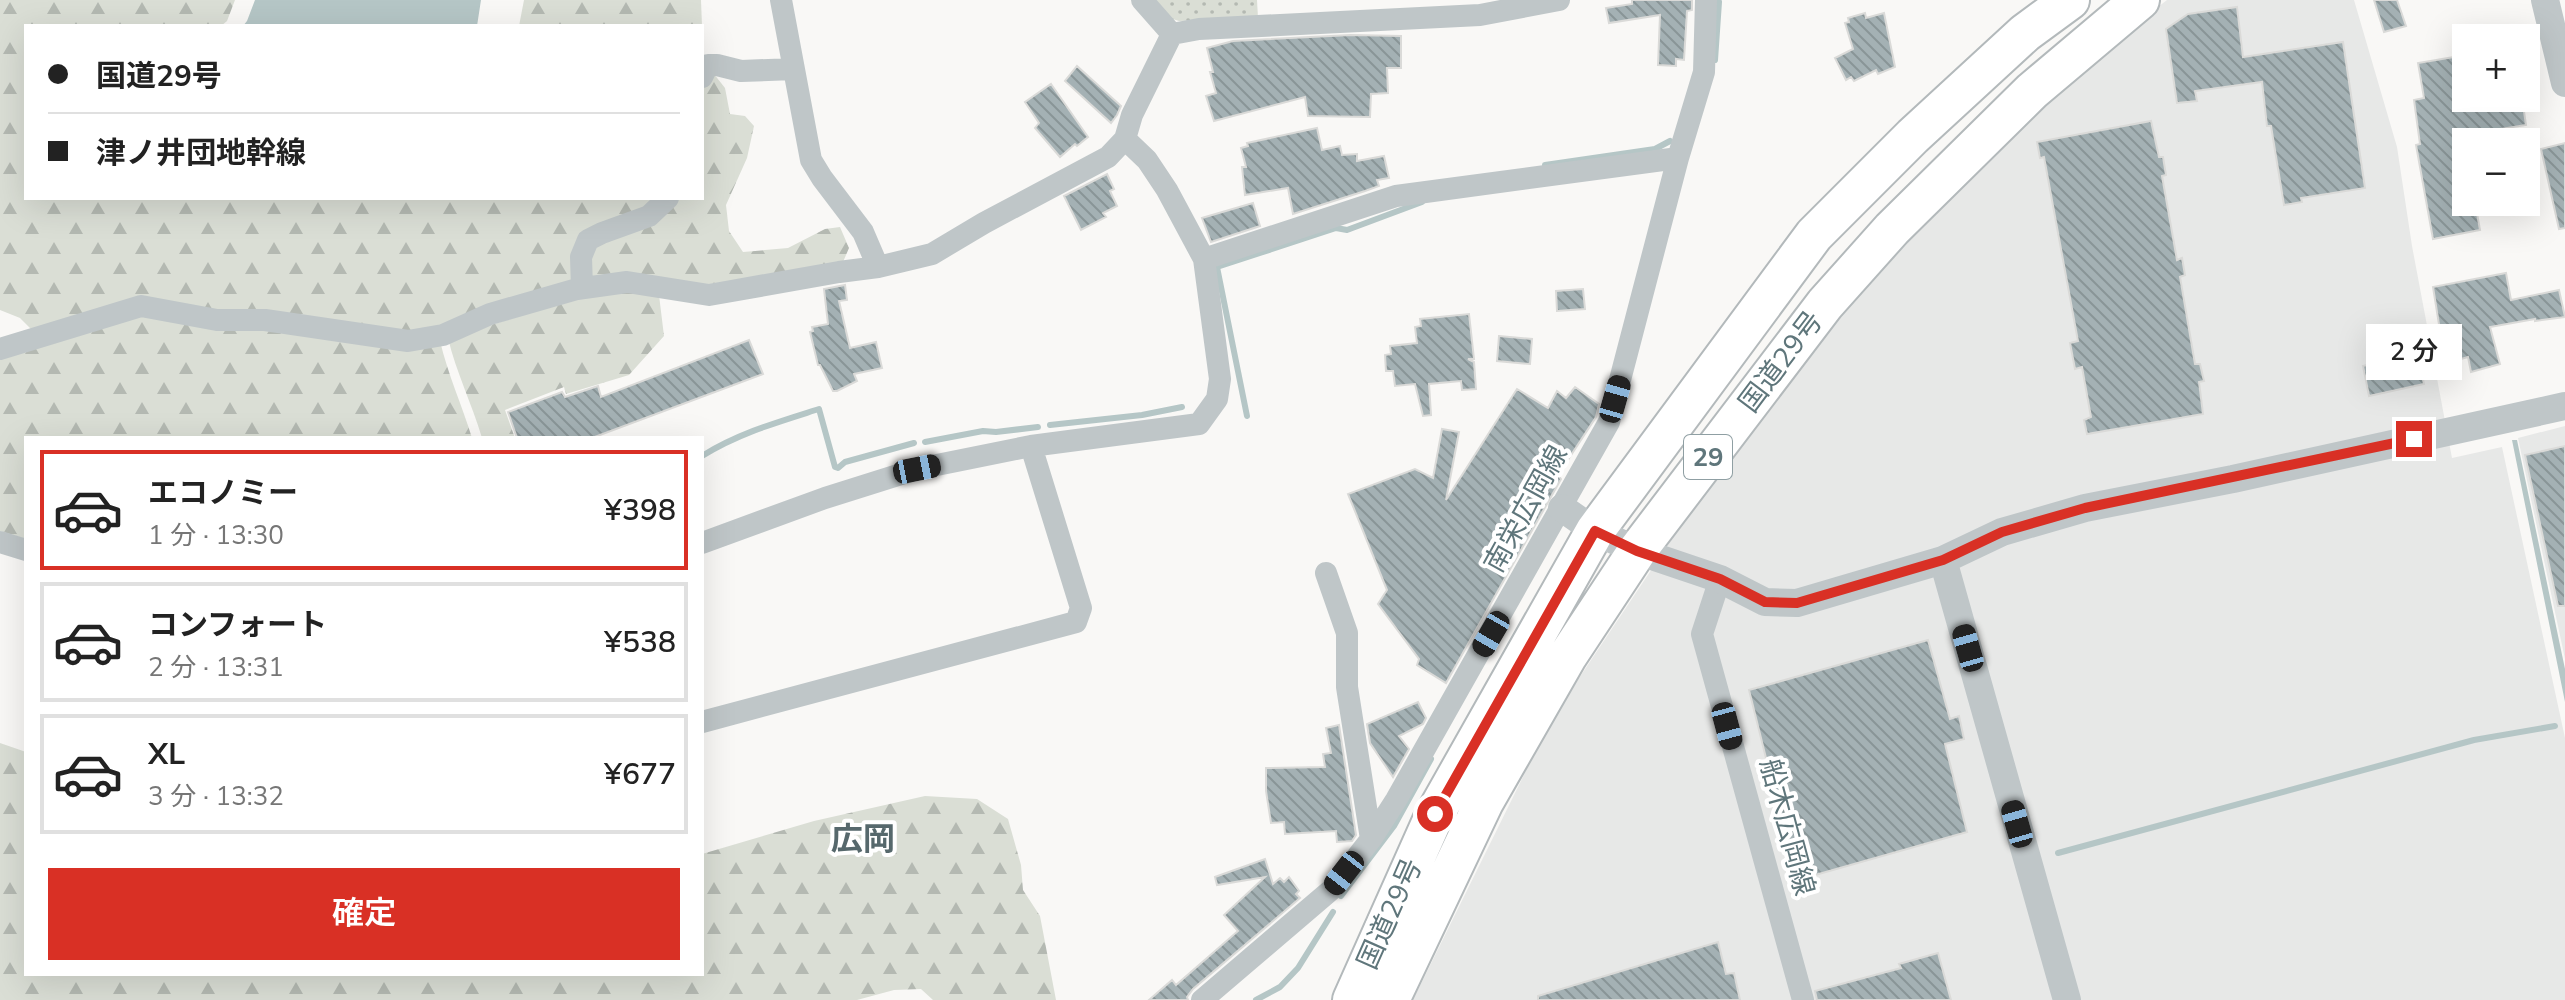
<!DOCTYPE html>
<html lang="ja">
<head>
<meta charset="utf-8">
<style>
	:root { --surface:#fff; --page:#f6f6f6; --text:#222; --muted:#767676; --line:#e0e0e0; --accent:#d93025 }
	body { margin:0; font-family:"Nunito Sans","Noto Sans JP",sans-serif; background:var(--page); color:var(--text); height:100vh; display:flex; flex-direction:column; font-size:30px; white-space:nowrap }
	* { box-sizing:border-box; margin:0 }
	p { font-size:26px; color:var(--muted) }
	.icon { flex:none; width:44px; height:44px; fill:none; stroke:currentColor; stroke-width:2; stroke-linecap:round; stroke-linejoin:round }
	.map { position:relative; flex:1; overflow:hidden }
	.drawer { position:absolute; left:24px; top:436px; width:680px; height:540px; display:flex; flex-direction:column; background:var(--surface); border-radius:0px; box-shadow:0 8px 32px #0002 }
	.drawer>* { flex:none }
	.top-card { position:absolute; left:24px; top:24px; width:680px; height:176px; border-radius:0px; box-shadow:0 8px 32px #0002; display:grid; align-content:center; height:176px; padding:0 24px; background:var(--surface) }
	.controls { position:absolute; left:2452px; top:24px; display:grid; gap:16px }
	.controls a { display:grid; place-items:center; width:88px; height:88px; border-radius:0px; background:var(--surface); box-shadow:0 8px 32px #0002; font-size:40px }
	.end { position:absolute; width:36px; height:36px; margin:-18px; border:10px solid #d93025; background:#fff; box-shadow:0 0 0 4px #fff }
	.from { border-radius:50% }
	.bubble { position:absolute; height:56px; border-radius:0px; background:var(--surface); box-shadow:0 8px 32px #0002; font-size:26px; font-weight:600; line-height:56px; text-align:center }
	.car { position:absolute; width:24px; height:48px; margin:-24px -12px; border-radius:10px; box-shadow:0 0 6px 2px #0007; background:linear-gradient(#222 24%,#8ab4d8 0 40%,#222 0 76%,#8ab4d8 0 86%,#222 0) }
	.top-card b { display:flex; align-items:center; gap:28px; height:76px; font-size:30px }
	.top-card b+b { border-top:2px solid var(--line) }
	.top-card i { width:20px; height:20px; background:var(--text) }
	ul { padding:14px 0 0; list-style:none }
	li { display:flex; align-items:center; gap:24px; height:120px; margin:0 16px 12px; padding:0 8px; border:4px solid var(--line); border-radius:0px }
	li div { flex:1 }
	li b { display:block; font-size:30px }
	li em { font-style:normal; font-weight:600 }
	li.on { border-color:var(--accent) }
	li>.icon { width:72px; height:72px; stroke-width:1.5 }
	.button { display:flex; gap:16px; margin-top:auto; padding:16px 24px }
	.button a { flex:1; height:92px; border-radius:0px; background:var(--accent); color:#fff; font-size:32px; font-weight:600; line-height:92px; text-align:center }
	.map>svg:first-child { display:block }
</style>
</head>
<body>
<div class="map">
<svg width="2565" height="1000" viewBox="0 0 2565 1000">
	<defs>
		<pattern id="grass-dots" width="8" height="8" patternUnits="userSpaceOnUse" patternTransform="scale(2)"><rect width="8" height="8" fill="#daded5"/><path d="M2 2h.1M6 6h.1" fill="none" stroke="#b4b9b2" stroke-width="1.8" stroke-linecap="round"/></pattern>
		<pattern id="forest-firs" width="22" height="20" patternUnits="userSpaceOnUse" patternTransform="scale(2)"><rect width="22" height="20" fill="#daded5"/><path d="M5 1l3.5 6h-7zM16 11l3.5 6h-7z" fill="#b4b9b2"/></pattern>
		<pattern id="building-back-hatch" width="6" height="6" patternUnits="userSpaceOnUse" patternTransform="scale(2)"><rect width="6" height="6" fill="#a4b1b4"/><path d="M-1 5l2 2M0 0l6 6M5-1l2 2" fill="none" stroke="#899597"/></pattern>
	</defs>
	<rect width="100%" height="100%" fill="#f9f8f6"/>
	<!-- built -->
	<path fill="#e7e8e7" d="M2167 0H2354L2397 147 2412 246 2452 458 2502 447 2565 738V1000H1413L1551 720 1704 491 1808 347 1958 175 2062 82Z
		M2565 426V659L2518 438Z"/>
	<!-- grass -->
	<path fill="url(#grass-dots)" d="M1148 0H1257L1258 18 1179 21 1166 17Z"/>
	<!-- forest -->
	<path fill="url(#forest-firs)" d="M0 0H235L227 21 221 26H26V198H665L603 229 579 283 419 334 209 311 171 302 31 329 20 318 0 310Z
		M524 0H701L702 26H519Z
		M710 69 725 88 730 114 745 116 754 126 747 158 726 205 729 231 743 252 788 248 825 229 840 227 849 248 843 262 733 286 585 282 586 248 673 198H702V84Z
		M605 290 659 295 664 336 629 375 566 394 564 387 505 410 515 438H482C472 404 456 372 448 338Z
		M131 314 440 341C448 375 462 405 472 438H26V539L0 531V358Z
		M0 743 26 752V974H702V854L814 821 925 796 977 799 1008 819 1021 865 1023 890 1040 916 1056 1000H933L921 989 894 990 857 1000H0Z"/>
	<!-- water -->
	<path fill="#b5c6c6" d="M255 0H481L477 26H243L247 21Z
		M2512 440H2517L2565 669V702Z"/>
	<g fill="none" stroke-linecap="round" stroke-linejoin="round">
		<!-- stream -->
		<path stroke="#b5c6c6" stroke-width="6" d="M1715 60 1719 2
			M1545 165 1655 149 1670 141
			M1247 416 1217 267 1336 228 1347 230 1422 202
			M1050 425 1142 415 1182 407
			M925 442 983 431 996 432 1038 427
			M702 456C739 433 778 422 819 409L835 467 838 468 845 462 914 443
			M2058 853 2474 740 2555 726
			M1341 896 1394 826 1431 759
			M1256 1000 1280 987 1298 968 1333 912"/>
	</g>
	<!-- building -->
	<path fill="url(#building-back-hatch)" stroke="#dadad8" stroke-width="2" d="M1632 0H1692V10L1687 11 1684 60 1676 59V66L1658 65 1660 15 1609 23 1606 8 1632 4Z
		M2374 0H2397L2406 26 2384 32Z
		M2237 7 2243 57 2343 42 2365 188 2301 198 2302 202 2284 205 2271 126H2267L2262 82 2195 91 2197 101 2177 103 2166 29 2188 14Z
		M1865 13 1866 18 1884 13 1895 67 1878 74 1876 70 1854 81 1851 77 1846 80 1835 58 1853 49 1845 23 1849 22 1848 18Z
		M1351 35 1401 36V68H1387L1388 93 1371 94 1370 117 1308 116 1305 97 1214 121 1206 96 1216 93 1210 72H1213L1207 48 1233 41Z
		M2466 55V98H2522L2526 125 2463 135 2466 152V202H2475L2480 230 2433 239 2416 145 2420 144 2414 100 2424 98 2418 63Z
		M1077 66 1121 106 1117 115 1111 123 1065 81Z
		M1051 84 1088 137 1077 146 1075 144 1060 157 1035 128 1039 123 1025 102Z
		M2151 121 2159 157H2163L2166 175 2162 176 2177 260 2182 258 2185 275 2180 277 2195 364H2200L2204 381 2199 382 2203 414 2087 434 2084 420 2091 417 2082 367 2075 369 2070 343 2078 341 2044 157 2040 158 2037 142Z
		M1317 128 1322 150 1340 146 1342 155 1357 154V161L1384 156 1389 178 1377 180 1379 186 1365 191 1293 214 1288 188 1245 195 1242 167H1246L1241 148 1248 146 1247 143Z
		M2565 143V228L2559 229 2541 149Z
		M1107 174 1114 189 1110 191 1117 206 1103 213 1106 217 1081 230 1064 196Z
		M1253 203 1260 226 1211 242 1202 218Z
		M2506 273 2511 300 2559 290 2565 317 2535 321V319L2490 327 2500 364 2471 372 2468 357 2421 370 2424 384 2369 396 2363 366 2403 356 2402 352 2442 343 2433 287Z
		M845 285 847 300 839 301 850 348 876 342 882 368 854 374 857 381 837 391H833L820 365H818L810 332 813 331 812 327 828 324 824 289Z
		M1583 289 1585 309 1557 311 1556 291Z
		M1469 314 1474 359H1468L1474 362 1476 389 1462 390 1461 381 1429 384 1431 415 1423 416 1415 384 1395 386 1393 371H1386L1385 355 1391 354 1390 346 1417 343 1415 327 1421 326 1420 319Z
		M1499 336 1532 339 1530 364 1497 361Z
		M749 340 763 374 592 438H517L508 412 562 392 565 397 598 386 601 397Z
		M1575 387 1599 404 1596 417 1558 475 1561 479 1446 683 1417 665 1419 659 1378 604 1387 590 1348 494 1415 469 1433 478 1442 429 1459 432 1446 500 1517 389 1548 408 1557 391 1566 398Z
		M2565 446V606H2558L2525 455Z
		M1928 640 1950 719 1959 716 1964 739 1945 744 1967 832 1794 881 1765 771 1769 770 1749 690Z
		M1418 702 1426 718 1423 724 1399 736 1409 749 1393 777 1370 743 1367 724Z
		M1339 725 1356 835 1352 841 1337 842 1336 831 1285 834 1284 822 1271 823 1266 791V768L1325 767 1323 754 1331 753 1326 728Z
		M1265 859 1273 884 1280 878 1284 882 1289 877 1299 891 1296 894 1300 898 1193 989 1187 997 1188 1000H1149L1172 980 1176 985 1238 931 1224 915 1265 877 1217 885 1215 877Z
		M1718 942 1726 974 1734 973 1740 1000H1538V996Z
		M1938 953 1951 1000H1817L1815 991 1901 968 1899 964Z"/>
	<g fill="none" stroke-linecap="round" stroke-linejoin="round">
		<defs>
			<path id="trunk" d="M1352 1000 1435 814 1595 531 1814 235 1913 136 2025 33 2070 0
				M1390 1000 1484 802 1567 657 1637 551 1825 304 1892 229 2032 91 2140 0"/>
		</defs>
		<!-- trunk casing -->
		<use href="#trunk" stroke="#b3b9bb" stroke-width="42"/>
		<!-- minor -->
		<path stroke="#bfc6c8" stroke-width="22" d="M781 0 811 160 822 178 863 232 878 267
			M1142 0 1172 34
			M1172 34 1199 29 1480 15 1559 0
			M702 77 708 65H717L741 71 794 69
			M1204 259 1396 196 1678 158
			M582 288 581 257 588 240 602 233 649 216 668 198
			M0 349 141 306 217 320H265L408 341 443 335 490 314 577 289 627 282 709 295 839 272 878 267 932 254 984 223 1108 157 1125 139 1132 115 1172 34
			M0 542 26 550
			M702 543 825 498 917 469 1031 446 1199 424 1217 399 1220 379 1204 259 1167 190 1147 160 1125 139
			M1326 573 1347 633V687L1371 839
			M1720 579 1702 634 1803 1000
			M702 722 1076 622 1081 608 1031 446
			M1202 1000 1331 890 1371 839 1396 800 1609 422 1678 158 1704 72 1706 0"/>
		<!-- tertiary -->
		<path stroke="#bfc6c8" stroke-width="28" d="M2545 0 2565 83
			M1562 508 1595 531 1637 551 1720 579 1765 602 1797 603 1943 560
			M2067 1000 1943 560 2002 532 2085 508 2233 479 2565 406"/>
		<!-- trunk -->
		<use href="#trunk" stroke="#fff" stroke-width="38"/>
	</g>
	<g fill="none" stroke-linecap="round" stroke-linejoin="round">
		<!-- route -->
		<path stroke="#d93025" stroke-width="10" d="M1435 814 1595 531 1637 551 1720 579 1765 602 1797 603 1943 560 2002 532 2085 508 2414 439"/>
	</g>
	<g text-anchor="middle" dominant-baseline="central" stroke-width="8" stroke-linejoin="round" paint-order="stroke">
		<!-- shield labels -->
		<rect fill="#fff" stroke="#8f9fa3" stroke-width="2" x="1684" y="435" width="48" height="44" rx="6"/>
		<g font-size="26" font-weight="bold" fill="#5f767b">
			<text x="1708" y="457">29</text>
		</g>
		<!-- street labels -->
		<g font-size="28" fill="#5f767b" stroke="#fff">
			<text transform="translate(1781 362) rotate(-53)">国道29号</text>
			<text transform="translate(1526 509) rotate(-61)">南栄広岡線</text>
			<text transform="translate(1787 827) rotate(75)">船木広岡線</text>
			<text transform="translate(1390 914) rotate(-66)">国道29号</text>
		</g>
		<!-- quarter labels -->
		<g font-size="32" font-weight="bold" fill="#56686c" stroke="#fff">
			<text x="863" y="839">広岡</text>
		</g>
	</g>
</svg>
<div class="controls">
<a>+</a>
<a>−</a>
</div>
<i class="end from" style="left:1435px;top:814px"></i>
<i class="end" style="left:2414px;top:439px"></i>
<div class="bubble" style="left:2366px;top:324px;width:96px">2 分</div>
<i class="car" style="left:1615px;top:399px;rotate:16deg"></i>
<i class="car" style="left:917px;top:469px;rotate:79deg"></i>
<i class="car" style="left:1491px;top:634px;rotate:210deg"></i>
<i class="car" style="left:1968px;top:648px;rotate:344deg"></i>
<i class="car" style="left:1727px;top:726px;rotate:165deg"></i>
<i class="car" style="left:2017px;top:824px;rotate:344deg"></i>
<i class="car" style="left:1344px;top:873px;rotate:218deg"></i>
<div class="top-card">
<b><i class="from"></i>国道29号</b>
<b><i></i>津ノ井団地幹線</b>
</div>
<section class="drawer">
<ul>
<li class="on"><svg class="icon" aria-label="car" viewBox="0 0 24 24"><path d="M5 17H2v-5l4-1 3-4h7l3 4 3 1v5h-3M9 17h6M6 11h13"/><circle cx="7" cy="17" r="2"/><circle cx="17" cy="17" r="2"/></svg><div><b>エコノミー</b><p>1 分 · 13:30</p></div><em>¥398</em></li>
<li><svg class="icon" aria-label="car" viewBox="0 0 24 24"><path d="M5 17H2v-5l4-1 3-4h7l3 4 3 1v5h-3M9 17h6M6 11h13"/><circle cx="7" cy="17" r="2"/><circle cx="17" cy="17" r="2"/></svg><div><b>コンフォート</b><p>2 分 · 13:31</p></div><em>¥538</em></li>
<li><svg class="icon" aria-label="car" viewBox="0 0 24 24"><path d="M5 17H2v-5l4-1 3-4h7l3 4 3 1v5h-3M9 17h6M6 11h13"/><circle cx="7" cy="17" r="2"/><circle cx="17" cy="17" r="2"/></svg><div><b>XL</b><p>3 分 · 13:32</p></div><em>¥677</em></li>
</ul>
<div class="button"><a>確定</a></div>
</section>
</div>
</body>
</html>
